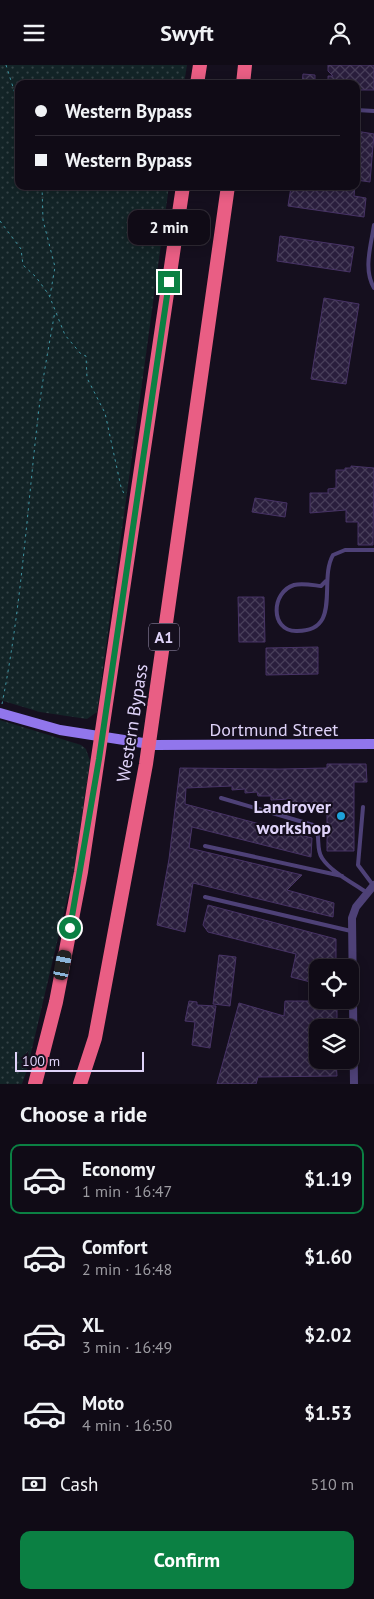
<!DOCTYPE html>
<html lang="en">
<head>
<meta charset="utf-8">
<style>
	:root { --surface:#100b16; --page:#1e1923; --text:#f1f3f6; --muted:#9c9ba1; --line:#302b35; --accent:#0b8043 }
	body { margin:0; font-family:"PT Sans",sans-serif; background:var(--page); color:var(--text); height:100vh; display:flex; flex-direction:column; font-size:19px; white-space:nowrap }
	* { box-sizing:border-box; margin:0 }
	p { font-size:16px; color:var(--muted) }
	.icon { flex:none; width:28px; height:28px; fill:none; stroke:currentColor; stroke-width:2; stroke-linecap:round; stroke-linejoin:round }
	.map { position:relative; height:1019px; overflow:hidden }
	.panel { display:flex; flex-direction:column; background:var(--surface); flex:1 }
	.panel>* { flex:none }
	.hud { position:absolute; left:15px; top:15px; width:345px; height:110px; border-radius:10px; box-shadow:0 2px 12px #0003,0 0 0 1px var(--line); display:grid; align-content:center; height:110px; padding:0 20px; background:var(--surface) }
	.fabs { position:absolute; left:309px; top:894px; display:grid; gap:10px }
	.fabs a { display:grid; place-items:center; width:50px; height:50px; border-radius:10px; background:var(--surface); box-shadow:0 2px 12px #0003,0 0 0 1px var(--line); font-size:25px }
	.scale { position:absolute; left:15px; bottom:12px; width:129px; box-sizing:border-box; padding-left:5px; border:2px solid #dfd3f9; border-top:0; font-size:14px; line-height:18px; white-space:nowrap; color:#dfd3f9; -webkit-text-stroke:4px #150f1e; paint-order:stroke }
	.end { position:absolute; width:22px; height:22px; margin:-11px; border:6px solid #0b8043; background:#fff; box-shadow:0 0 0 2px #fff }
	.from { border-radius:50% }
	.bubble { position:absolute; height:35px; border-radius:10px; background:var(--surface); box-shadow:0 2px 12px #0003,0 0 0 1px var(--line); font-size:16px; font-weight:700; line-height:35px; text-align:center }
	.car { position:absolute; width:15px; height:30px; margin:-15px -8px; border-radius:6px; box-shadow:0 0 4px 1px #0007; background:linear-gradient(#222 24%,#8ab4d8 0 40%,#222 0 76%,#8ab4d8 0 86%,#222 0) }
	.hud b { display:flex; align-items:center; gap:18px; height:48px; font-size:19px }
	.hud b+b { border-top:1px solid var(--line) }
	.hud i { width:12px; height:12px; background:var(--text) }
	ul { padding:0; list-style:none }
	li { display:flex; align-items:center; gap:15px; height:70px; margin:0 10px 8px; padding:0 10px; border:2px solid transparent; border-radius:10px }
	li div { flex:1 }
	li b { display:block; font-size:19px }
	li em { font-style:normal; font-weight:700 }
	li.active { border-color:var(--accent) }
	li>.icon { width:45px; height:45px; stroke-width:1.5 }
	h2 { padding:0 20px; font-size:22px; line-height:60px }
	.pay { display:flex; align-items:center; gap:12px; height:55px; padding:0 20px; font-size:19px }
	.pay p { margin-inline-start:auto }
	.cta { display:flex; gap:10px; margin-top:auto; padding:10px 20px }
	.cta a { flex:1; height:58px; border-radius:10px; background:var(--accent); color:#fff; font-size:20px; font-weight:700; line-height:58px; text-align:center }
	header { display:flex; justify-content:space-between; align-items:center; height:65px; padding:0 20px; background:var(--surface); font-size:22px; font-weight:700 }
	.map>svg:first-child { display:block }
</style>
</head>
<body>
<header><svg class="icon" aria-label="menu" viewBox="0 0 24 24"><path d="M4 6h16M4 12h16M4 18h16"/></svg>Swyft<svg class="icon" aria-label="person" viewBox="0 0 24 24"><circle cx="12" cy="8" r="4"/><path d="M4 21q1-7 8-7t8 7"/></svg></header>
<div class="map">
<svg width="374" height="1019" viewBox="0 0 374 1019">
	<defs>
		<pattern id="grass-dots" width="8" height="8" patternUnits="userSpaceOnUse" patternTransform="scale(1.25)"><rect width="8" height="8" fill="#132427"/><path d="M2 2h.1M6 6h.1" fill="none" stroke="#354347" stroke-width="1.8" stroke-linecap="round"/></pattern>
		<pattern id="building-cross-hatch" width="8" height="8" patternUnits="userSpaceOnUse" patternTransform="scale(1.25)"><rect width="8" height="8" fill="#2a1e3d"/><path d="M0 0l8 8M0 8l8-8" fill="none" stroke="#483e5a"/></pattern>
	</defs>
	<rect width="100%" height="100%" fill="#150f1e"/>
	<!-- grass -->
	<path fill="url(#grass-dots)" d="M0 0H187L184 19H19V121H169L97 647 87 654 40 647 0 635Z
		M0 655 81 680 86 684 90 696 74 805 27 1005 22 1019H0Z"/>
	<!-- building -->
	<path fill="url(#building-cross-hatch)" stroke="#473365" d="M328 0H374V25H356V19H328V11H333L328 6Z
		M303 9 315 10V17L302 19Z
		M356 66 374 69 370 117 356 115Z
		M319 121H355L354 131 366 133 364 152 288 141 291 122 318 126Z
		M280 171 354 182 350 207 277 196Z
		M324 233 359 239 346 319 311 314Z
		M351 401 374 403 373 480H358V457H346V445L310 448V428H328V424L336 423V405H345V403H351Z
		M255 433 287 438 285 452 252 447Z
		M238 532H264L265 577H239Z
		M318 582V609L266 610V583Z
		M327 699H366L367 717H354V786H327V745L303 746V743H291V734L271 735V731H258L257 727 245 728V724L232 725V721L186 723 185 739 312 773 311 792 192 762 189 783 302 810 287 825 334 838 333 852 193 818 185 867 157 860 169 794 180 703 280 704 327 703Z
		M208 840 336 874V899L318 894V919L291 912 296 889 208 867 203 860Z
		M219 890 236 892 230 941 213 939Z
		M189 936 197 937V940L216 941 210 983 192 980 195 957 185 956Z
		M285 936H337V962H318V995H336L337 1011 258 1012 256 1019H217L239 938 284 951Z"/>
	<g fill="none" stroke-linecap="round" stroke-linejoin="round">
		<!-- path -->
		<path stroke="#3e94a2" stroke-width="1" stroke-dasharray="2.5 4" stroke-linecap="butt" d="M6 0 19 41
			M42 121 43 155 55 202 50 231
			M0 156 21 184 23 200 36 212 49 230 65 270 81 289 86 291 87 313 105 348 121 422 125 431
			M2 639C21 544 27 447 38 352 42 316 49 281 55 246"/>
		<!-- lane -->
		<path stroke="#4e4177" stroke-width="4" d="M356 45 374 46
			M374 160C371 181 363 204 374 223
			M326 516 321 521C312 520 302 518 294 520 271 527 270 566 296 566 343 567 318 516 333 490L345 485H374
			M221 733 313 760C322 769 315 783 322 793 331 807 353 818 366 827
			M363 742 358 800 373 820
			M205 781 342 811
			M205 832 351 866"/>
		<!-- street -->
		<path stroke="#4e4177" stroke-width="8" d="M354 1019 352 853 356 842 374 820"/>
		<!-- secondary -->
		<path stroke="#9176ec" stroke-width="10" d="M0 648 60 665 156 680 374 679"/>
		<!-- highway -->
		<path stroke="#e95e84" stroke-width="14" d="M197 19 200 0
			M243 19 245 0
			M35 1019 56 937 81 807 183 121
			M80 1019 95 973 146 699 228 121"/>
	</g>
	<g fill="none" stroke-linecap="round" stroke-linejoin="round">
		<!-- route -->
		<path stroke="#0b8043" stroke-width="6" d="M70 863 99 694 169 217"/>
	</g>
	<!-- markers -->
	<circle fill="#1ea1d9" stroke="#150f1e" stroke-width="2" cx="341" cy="751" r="5"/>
	<g text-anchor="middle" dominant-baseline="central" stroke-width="4" stroke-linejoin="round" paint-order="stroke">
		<!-- shield labels -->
		<rect fill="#150f1e" stroke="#a298b7" stroke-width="1" x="149" y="558.5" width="30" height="27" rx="4"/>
		<g font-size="16" font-weight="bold" fill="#dfd3f9">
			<text x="164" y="572">A1</text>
		</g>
		<!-- street labels -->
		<g font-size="18" fill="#dfd3f9" stroke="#150f1e">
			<text transform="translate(132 658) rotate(-81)">Western Bypass</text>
			<text x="274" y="664">Dortmund Street</text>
		</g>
		<!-- poi labels -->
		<g font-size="18" font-weight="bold" fill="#dfd3f9" stroke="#150f1e" text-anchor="end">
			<text x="331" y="741">Landrover<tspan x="331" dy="21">workshop</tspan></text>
		</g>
	</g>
</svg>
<div class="fabs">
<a><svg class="icon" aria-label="locate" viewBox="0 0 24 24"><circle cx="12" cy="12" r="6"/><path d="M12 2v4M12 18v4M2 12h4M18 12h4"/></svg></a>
<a><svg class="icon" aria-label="layers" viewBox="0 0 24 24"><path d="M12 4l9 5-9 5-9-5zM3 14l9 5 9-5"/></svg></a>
</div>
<div class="scale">100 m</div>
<i class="end from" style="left:70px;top:863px"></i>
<i class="end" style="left:169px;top:217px"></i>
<div class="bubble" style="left:128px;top:145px;width:82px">2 min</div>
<i class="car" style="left:63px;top:900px;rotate:11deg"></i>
<div class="hud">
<b><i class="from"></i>Western Bypass</b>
<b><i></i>Western Bypass</b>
</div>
</div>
<section class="panel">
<h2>Choose a ride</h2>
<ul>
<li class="active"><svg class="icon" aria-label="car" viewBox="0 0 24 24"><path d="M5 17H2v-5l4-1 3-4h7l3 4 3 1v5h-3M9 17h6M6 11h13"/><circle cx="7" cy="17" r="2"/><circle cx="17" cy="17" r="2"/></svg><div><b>Economy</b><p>1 min · 16:47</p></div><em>$1.19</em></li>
<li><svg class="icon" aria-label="car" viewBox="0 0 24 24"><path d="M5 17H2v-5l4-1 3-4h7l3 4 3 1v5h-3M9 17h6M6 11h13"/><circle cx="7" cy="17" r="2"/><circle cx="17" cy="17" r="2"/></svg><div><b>Comfort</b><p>2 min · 16:48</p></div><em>$1.60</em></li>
<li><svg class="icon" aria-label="car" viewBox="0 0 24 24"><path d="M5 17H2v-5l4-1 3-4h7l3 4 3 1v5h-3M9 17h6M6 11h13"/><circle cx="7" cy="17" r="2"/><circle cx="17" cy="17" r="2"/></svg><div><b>XL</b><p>3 min · 16:49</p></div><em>$2.02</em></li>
<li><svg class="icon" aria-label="car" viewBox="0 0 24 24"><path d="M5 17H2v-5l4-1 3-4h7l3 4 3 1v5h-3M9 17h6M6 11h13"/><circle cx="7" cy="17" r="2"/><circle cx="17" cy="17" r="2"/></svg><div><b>Moto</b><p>4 min · 16:50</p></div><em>$1.53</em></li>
</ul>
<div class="pay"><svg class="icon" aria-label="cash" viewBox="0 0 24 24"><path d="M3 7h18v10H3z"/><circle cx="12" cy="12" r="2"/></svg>Cash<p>510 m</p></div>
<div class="cta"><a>Confirm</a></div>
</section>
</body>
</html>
